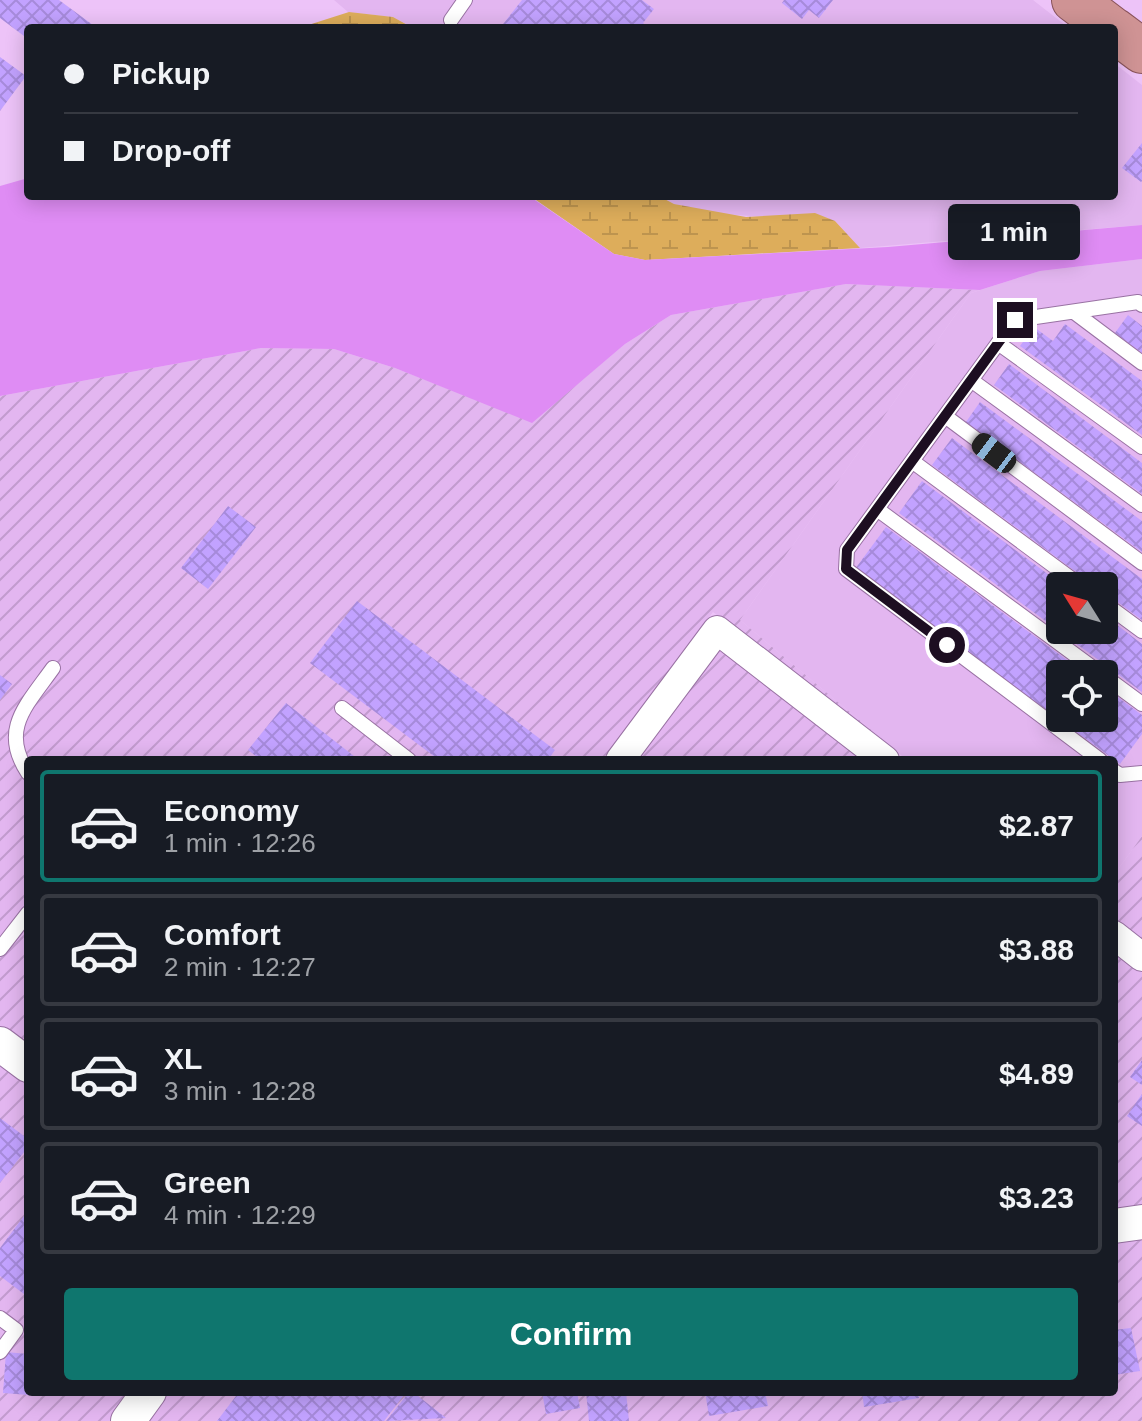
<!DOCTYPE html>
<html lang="en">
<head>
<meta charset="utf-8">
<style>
	:root { --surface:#171b24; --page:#242831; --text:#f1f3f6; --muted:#9ea1a6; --line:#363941; --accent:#0f766e }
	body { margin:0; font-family:Arial,sans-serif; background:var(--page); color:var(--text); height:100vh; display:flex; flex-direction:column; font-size:30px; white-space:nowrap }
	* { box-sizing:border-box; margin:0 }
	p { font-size:26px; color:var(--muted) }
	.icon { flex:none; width:44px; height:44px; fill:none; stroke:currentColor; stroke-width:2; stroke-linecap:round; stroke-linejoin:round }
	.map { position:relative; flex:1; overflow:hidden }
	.drawer { position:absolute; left:24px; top:756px; width:1094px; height:640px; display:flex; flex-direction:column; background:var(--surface); border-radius:8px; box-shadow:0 4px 20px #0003 }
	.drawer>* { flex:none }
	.banner { position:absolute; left:24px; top:24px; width:1094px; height:176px; border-radius:8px; box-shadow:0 4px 20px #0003; display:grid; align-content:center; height:176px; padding:0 40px; background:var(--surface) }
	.needle { width:52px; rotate:307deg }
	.tools { position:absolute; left:1046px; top:572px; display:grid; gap:16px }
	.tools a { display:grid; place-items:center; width:72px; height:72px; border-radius:8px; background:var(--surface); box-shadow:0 4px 20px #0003; font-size:40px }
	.end { position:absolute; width:36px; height:36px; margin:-18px; border:10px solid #1d0e21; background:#fff; box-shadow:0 0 0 4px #fff }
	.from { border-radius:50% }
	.bubble { position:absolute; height:56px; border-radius:8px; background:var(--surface); box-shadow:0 4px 20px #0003; font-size:26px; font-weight:800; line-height:56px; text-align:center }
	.car { position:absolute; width:24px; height:48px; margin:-24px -12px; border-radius:10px; box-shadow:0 0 6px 2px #0007; background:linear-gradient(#222 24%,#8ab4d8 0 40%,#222 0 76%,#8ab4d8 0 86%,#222 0) }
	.banner b { display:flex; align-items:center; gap:28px; height:76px; font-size:30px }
	.banner b+b { border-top:2px solid var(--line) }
	.banner i { width:20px; height:20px; background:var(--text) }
	ul { padding:14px 0 0; list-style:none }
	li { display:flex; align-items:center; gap:24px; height:112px; margin:0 16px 12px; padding:0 24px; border:4px solid var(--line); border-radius:8px }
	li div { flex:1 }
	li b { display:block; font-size:30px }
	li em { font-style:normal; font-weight:800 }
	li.current { border-color:var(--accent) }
	li>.icon { width:72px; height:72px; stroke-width:1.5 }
	.cta { display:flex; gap:16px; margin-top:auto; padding:16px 40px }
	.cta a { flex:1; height:92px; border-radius:8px; background:var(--accent); color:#fff; font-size:32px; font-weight:800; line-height:92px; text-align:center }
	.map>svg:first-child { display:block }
</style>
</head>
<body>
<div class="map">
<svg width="1142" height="1421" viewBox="0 0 1142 1421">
	<defs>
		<pattern id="industrial-furrows" width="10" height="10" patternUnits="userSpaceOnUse" patternTransform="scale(2)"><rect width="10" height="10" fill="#e3b6f0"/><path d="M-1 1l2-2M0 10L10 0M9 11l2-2" fill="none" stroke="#c29bce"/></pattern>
		<pattern id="wetland-marsh" width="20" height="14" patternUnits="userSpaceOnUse" patternTransform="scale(2)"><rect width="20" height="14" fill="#ddad5b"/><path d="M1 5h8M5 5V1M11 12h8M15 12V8" fill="none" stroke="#bd944f"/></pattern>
		<pattern id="building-cross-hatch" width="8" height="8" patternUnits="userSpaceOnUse" patternTransform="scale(2)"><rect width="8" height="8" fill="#c2a2ff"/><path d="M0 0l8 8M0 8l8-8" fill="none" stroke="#a68ada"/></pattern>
	</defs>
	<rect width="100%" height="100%" fill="#edc3f8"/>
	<!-- built -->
	<path fill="#e3b6f0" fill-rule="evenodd" d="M334 0H1033L1069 28H414L393 17 348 12Z
		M1114 63 1142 85V225L860 248 835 221 720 214 674 204 659 196H1114Z
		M1142 259V836L1114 875V760H907L740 620 971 293 1040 271ZM1060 586H1104V630H1060ZM1060 674H1104V718H1060Z"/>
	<!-- industrial -->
	<path fill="url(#industrial-furrows)" d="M846 284 980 290 971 293 740 620 907 760 713 612 602 760H28V1049L0 1028V396L261 348 334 349 395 368 532 422 625 344 671 315Z
		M720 650 864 760H638Z
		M1142 836V941L1114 919V875Z
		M1114 951 1142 973V1209L1114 1212Z
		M0 1060 28 1081V1392H132L111 1421H0Z
		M1142 1236V1421H146L167 1392H1114V1240Z"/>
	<!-- wetland -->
	<path fill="url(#wetland-marsh)" d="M349 12 393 17 413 28H299Z
		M518 196H659L674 204 746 217 815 213 835 221 860 248 645 260 614 254 533 198Z"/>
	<!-- water -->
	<path fill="#df8cf4" d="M28 178V196H518L532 198 614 254 645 260 888 247 1142 225V259L1040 271 980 290 846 284 671 315 625 344 532 423 395 368 334 349 261 348 0 396V186Z"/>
	<!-- building -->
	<path fill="url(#building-cross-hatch)" d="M0 0H59L97 28H28V39L0 18Z
		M522 0H642L654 9 643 23 649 28H500Z
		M784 0H833L819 18 809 10 802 19 782 3Z
		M0 57 26 76 0 111Z
		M1142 143V181L1141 182 1122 168Z
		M1128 315 1142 326V353L1115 333Z
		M1065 324 1142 381V435L1020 346 1034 327 1053 341Z
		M1009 364 1142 463V494L994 385Z
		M980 402 1142 521V552L966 422Z
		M952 438 1142 579V620L1104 592V586H1095L932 465Z
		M922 481 1064 586H1060V630H1104V615L1142 644V692L899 513Z
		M228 506 256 527 208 589 181 568Z
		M886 527 1086 674H1060V718H1104V687L1142 715V734L1120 764 855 569Z
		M357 601 555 750 548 760H439L310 663Z
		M0 675 12 684 0 700Z
		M286 703 359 760H261L248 750Z
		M1142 1060V1085L1130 1077Z
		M1142 1094V1126L1127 1116Z
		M0 1118 28 1139V1147L0 1183Z
		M24 1216 28 1219V1297L0 1276V1248Z
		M1131 1328 1140 1371 1114 1375V1330Z
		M6 1352 28 1354 29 1395 3 1393Z
		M239 1392H400L404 1395 384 1421H217Z
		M409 1392H413L446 1418 386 1421Z
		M542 1392H577L580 1408 546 1414Z
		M586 1392H626L629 1421H589Z
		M705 1392H765L768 1406 709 1416Z
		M862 1392H918L919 1398 864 1407Z"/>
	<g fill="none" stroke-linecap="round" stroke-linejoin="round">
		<defs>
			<path id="service" d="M451 20 465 0
				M1074 312 1142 363
				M998 343 1142 447
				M971 380 1142 505
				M945 416 1142 563
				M912 461 1081 586
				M877 509 1101 674
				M1104 603 1142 631
				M1104 676 1142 704
				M342 708 409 760
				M1100 760 846 569 847 550 1015 320 1138 302 1142 305
				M1114 771 1120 775 1142 773
				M28 773C0 730 25 707 53 668
				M0 949 28 913
				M0 1318 16 1330 0 1352"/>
			<path id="minor" d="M620 760 717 630 885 760
				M1114 935 1142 957"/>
			<path id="tertiary" d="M0 1044 28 1065
				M1114 1226 1142 1222
				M128 1421 149 1392"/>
			<path id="trunk" d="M1074 0 1111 28
				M1114 30 1142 51"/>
		</defs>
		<!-- service casing -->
		<use href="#service" stroke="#9972a3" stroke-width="16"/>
		<!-- minor casing -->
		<use href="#minor" stroke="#9972a3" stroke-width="30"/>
		<!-- tertiary casing -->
		<use href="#tertiary" stroke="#9972a3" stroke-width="36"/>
		<!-- trunk casing -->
		<use href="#trunk" stroke="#89535a" stroke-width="46"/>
		<!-- service -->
		<use href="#service" stroke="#fff" stroke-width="14"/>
		<!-- minor -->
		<use href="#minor" stroke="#fff" stroke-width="28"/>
		<!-- tertiary -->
		<use href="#tertiary" stroke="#fff" stroke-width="34"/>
		<!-- trunk -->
		<use href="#trunk" stroke="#cf9394" stroke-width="44"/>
	</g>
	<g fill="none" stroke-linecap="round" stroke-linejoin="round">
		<!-- route -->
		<path stroke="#1d0e21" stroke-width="10" d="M947 645 846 569 847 550 1015 320"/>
	</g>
</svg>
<div class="tools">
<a><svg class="needle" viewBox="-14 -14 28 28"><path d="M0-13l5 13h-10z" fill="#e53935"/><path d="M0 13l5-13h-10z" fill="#9ea1a6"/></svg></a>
<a><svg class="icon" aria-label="locate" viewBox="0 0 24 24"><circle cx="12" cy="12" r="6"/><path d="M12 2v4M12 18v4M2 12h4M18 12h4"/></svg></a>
</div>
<i class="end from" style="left:947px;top:645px"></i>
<i class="end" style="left:1015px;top:320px"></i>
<div class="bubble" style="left:948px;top:204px;width:132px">1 min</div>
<i class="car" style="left:994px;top:453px;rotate:307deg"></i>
<div class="banner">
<b><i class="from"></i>Pickup</b>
<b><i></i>Drop-off</b>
</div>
<section class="drawer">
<ul>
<li class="current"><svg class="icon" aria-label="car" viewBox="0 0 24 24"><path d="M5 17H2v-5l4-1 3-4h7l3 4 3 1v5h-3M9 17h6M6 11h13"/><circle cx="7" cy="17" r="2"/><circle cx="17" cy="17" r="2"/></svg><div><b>Economy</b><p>1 min · 12:26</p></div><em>$2.87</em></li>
<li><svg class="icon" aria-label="car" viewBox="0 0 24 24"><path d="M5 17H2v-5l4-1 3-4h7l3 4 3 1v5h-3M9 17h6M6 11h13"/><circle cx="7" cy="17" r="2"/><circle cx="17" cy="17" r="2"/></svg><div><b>Comfort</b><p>2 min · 12:27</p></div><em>$3.88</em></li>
<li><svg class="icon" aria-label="car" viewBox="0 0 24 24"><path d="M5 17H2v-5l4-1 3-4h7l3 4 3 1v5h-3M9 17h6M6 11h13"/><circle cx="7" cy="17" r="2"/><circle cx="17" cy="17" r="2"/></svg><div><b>XL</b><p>3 min · 12:28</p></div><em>$4.89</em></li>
<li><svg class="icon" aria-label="car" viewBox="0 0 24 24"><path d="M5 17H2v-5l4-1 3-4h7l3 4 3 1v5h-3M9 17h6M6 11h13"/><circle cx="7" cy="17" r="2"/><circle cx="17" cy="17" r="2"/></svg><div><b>Green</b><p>4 min · 12:29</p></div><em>$3.23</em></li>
</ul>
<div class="cta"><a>Confirm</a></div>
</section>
</div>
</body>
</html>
